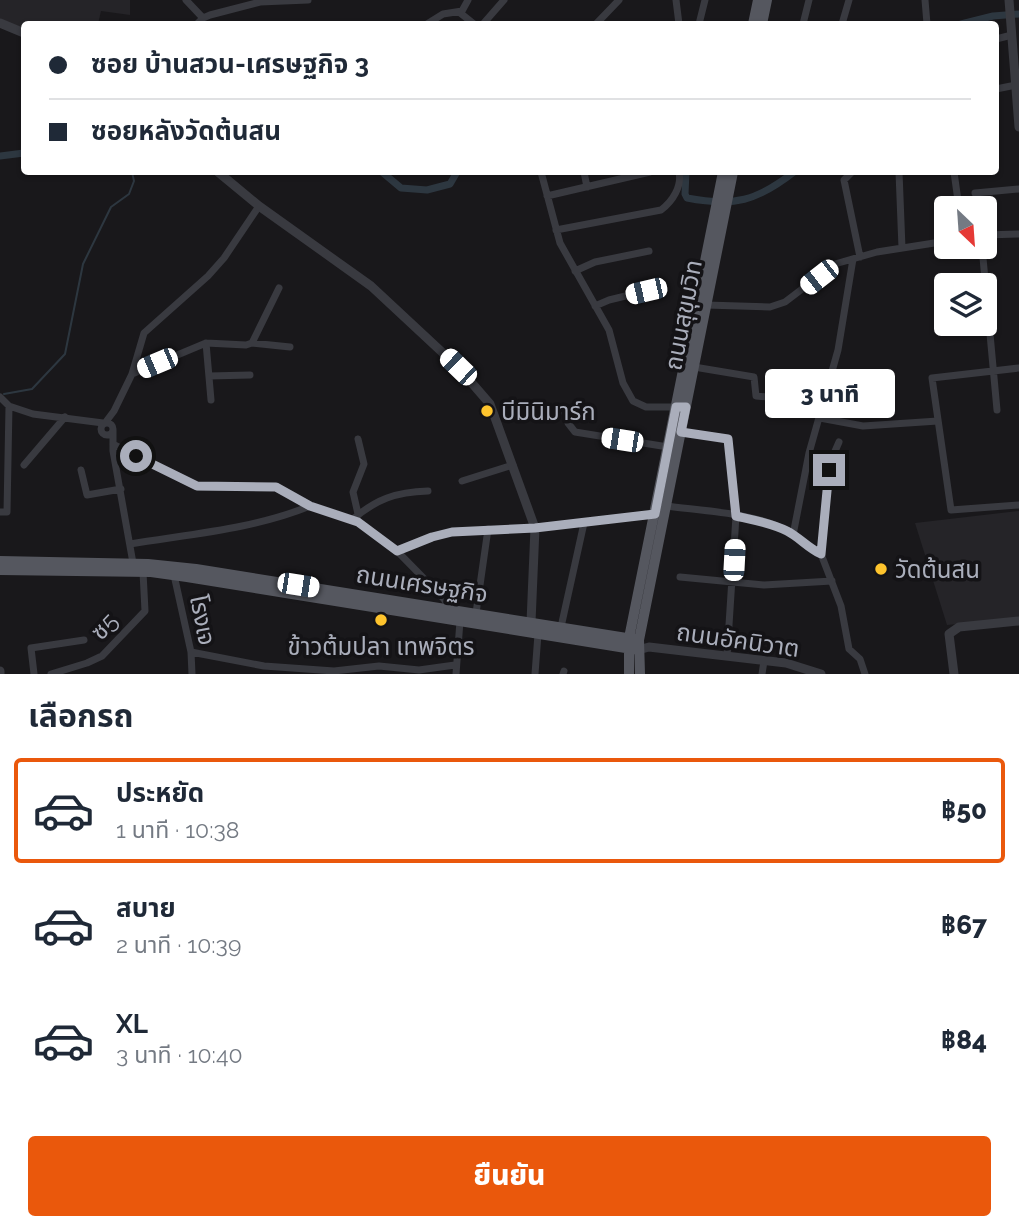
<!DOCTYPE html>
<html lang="th">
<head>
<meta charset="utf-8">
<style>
	:root { --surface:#fff; --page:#f2f2f3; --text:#1f2937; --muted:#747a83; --line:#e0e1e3; --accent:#ea580c }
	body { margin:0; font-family:Raleway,"Noto Sans Thai",sans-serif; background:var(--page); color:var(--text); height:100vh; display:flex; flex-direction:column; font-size:26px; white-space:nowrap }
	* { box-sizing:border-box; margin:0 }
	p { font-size:23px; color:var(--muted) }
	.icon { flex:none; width:38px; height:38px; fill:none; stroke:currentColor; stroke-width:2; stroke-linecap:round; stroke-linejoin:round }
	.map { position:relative; height:674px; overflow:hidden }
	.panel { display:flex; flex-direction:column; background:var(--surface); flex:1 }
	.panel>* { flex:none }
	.hud { position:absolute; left:21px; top:21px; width:978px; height:154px; border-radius:7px; box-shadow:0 2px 5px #0004; display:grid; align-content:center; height:154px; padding:0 28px; background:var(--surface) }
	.needle { width:46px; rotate:155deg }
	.fabs { position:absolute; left:934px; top:196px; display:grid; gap:14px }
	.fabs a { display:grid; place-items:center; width:63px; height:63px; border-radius:7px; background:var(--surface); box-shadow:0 2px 5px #0004; font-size:35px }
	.end { position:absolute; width:32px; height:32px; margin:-16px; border:9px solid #aaaebb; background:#111; box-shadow:0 0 0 4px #111 }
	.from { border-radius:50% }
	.bubble { position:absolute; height:49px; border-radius:7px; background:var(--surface); box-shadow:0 2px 5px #0004; font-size:23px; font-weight:800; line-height:49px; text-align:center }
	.car { position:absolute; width:21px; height:42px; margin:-21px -10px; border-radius:9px; box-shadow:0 0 5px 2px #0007; background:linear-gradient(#fff 24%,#345 0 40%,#fff 0 76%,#345 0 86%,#fff 0) }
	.hud b { display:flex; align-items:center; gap:24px; height:66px; font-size:26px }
	.hud b+b { border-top:2px solid var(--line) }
	.hud i { width:18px; height:18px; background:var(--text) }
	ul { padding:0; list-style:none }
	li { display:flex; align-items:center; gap:21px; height:105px; margin:0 14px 10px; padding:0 14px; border:4px solid transparent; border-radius:7px }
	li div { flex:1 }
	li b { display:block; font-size:26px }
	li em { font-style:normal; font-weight:800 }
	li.on { border-color:var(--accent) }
	li>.icon { width:63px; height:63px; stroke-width:1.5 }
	h2 { padding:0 28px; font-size:32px; line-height:84px }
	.cta { display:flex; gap:14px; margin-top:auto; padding:14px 28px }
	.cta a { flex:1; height:80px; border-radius:7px; background:var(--accent); color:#fff; font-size:28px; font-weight:800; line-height:80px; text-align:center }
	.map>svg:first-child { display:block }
</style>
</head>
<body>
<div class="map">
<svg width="1019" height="674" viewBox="0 0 1019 674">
	<rect width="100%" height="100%" fill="#19181b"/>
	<!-- built -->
	<path fill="#252428" d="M0 0H130V15L101 11 98 24H24V30L0 21Z
		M1019 511V618L947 625 915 523Z"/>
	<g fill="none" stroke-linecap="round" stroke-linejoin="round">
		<!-- stream -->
		<path stroke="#2d3740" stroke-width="2" d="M4 394 32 389 65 354 83 264 111 207 129 194 134 181 132 172"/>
		<!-- canal -->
		<path stroke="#2d3740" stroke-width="7" d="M961 24 993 16 1019 14
			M0 156 24 153
			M382 172 401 188 427 190 450 184 457 172
			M686 172 685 194 687 198C734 207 757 201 794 172"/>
		<!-- minor -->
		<path stroke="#393a40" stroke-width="7" d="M186 0 203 18
			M676 0 679 24
			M925 0 927 24
			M459 12 474 24
			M197 24 203 18 210 15 260 2 308 0
			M427 24 443 14 462 11 468 0
			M483 24 504 0
			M596 24 619 0
			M699 24 705 0
			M803 24 809 0
			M842 24 849 0
			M996 39 1012 35
			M996 89 1016 85
			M541 172 560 243 609 330 623 383 633 401 646 407H679
			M584 172 587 187
			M852 172 844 180 860 257
			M899 172 902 248
			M954 172 959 208
			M975 193 1019 189
			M547 196 650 172
			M556 230 661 210C673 201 682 186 679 172
			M985 235 1019 234
			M982 247 997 410
			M575 271 595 262 649 251
			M706 305 770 307 785 302 835 264 877 252 947 241
			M595 306 609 300 646 291
			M206 343 211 400
			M252 343 279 288
			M694 367 754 377 756 396 825 402
			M1019 368 932 378 951 510 1019 505
			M132 374 206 343 246 345 252 343 290 347
			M209 376 250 375
			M0 397 9 406 33 414 103 423
			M565 413 568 423 575 432 668 447
			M820 418 863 426 938 421
			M101 429a6 6 0 1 1 12 0a6 6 0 1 1-12 0Z
			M105 423 114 411 132 374 144 333 208 276 224 258 259 206
			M113 430V451L133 563
			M681 432 728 439 729 442 736 516 727 656
			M113 444 197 487H276L310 506 357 522 397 551 444 599 451 610
			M24 465 65 417
			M81 470 87 495 121 489
			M462 481 513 465
			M666 506C703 511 758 513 789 532 800 539 809 548 821 554L841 606 849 649 860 659 865 674
			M0 512H7L9 406
			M358 514 353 492 364 464 358 439
			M352 520C376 499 396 492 428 491
			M793 535 809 453 838 350 853 259
			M130 544C190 534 254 529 310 506
			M397 551 432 537 452 532 535 528 655 514
			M821 554 829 465 839 442
			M174 575 191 652 192 674
			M680 577 764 585 832 581
			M476 613 488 529
			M561 627 584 523
			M191 652 264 666 334 671 379 666 419 670 455 665
			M34 674 31 648 84 640
			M51 674 87 663 102 656 145 611 143 572
			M456 674 460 621
			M535 674 538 634
			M563 674 564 671
			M762 674 764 661"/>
		<!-- tertiary -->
		<path stroke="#393a40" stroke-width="9" d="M1009 0 1019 127
			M0 23 24 33
			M218 172 259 206 371 286 458 367 490 404 535 528 531 622
			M638 650 649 647 786 663 821 674
			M0 671V674
			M954 674 949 634 959 627 1019 621"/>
		<!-- primary -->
		<path stroke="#55575f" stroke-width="10" d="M753 24 758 0
			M762 24 767 0
			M0 561 148 564 196 569 639 640
			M0 570 151 572 187 577 638 650
			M629 674V638L723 172
			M640 674 639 640 733 172"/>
	</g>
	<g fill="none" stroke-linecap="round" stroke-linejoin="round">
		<!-- route -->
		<path stroke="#aaaebb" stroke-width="9" d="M136 456 197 486 276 487 310 506 358 522 397 551 432 537 452 532 535 528 655 514 676 407H686L681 432 728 439 736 516C754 520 771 523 787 531 799 537 808 548 821 554L829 470"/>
	</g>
	<!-- markers -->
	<g fill="#fec42d" stroke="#141316" stroke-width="2.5">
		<circle cx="487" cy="411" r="7"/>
		<circle cx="881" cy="569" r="7"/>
		<circle cx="381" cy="620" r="7"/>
	</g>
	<g text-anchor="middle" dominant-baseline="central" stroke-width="7" stroke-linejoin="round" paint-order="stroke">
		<!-- street labels -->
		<g font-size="24" fill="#aaaebb" stroke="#141316">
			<text transform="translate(683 315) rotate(-79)">ถนนสุขุมวิท</text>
			<text transform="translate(422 584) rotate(9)">ถนนเศรษฐกิจ</text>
			<text transform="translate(203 620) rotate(79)">โรงเจ</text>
			<text transform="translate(104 626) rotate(-46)">ซ5</text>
			<text transform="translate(738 640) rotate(8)">ถนนอัคนิวาต</text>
		</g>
		<!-- poi labels -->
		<g font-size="24" fill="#aaaebb" stroke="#141316" text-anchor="start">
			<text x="501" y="411">บีมินิมาร์ก</text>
			<text x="895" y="569">วัดต้นสน</text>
			<text x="381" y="646" text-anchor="middle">ข้าวต้มปลา เทพจิตร</text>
		</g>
	</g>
</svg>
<div class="fabs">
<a><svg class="needle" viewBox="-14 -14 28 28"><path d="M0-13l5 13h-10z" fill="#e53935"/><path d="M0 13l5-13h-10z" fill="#747a83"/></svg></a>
<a><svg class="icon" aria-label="layers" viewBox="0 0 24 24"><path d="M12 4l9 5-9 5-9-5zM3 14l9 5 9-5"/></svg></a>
</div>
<i class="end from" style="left:136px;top:456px"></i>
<i class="end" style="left:829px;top:470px"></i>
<div class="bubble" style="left:765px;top:369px;width:130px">3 นาที</div>
<i class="car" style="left:819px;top:277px;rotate:232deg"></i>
<i class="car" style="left:646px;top:291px;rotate:257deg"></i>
<i class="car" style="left:157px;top:363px;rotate:247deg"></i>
<i class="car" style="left:458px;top:367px;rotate:314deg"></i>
<i class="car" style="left:622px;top:440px;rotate:279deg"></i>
<i class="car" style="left:734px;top:560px;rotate:3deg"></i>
<i class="car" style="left:298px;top:585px;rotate:99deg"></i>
<div class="hud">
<b><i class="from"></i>ซอย บ้านสวน-เศรษฐกิจ 3</b>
<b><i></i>ซอยหลังวัดต้นสน</b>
</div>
</div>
<section class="panel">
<h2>เลือกรถ</h2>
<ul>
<li class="on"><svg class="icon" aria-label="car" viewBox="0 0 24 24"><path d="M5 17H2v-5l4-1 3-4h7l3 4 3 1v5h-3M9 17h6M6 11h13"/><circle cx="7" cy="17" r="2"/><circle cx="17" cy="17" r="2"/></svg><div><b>ประหยัด</b><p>1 นาที · 10:38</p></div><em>฿50</em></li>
<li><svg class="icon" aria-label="car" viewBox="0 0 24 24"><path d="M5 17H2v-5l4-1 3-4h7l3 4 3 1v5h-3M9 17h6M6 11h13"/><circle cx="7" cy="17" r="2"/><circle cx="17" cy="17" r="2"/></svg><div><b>สบาย</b><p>2 นาที · 10:39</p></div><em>฿67</em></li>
<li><svg class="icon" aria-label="car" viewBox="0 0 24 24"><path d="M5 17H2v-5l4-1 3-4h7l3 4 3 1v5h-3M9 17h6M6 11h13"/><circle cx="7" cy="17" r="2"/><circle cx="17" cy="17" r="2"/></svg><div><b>XL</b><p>3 นาที · 10:40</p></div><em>฿84</em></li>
</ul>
<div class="cta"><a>ยืนยัน</a></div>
</section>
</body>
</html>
